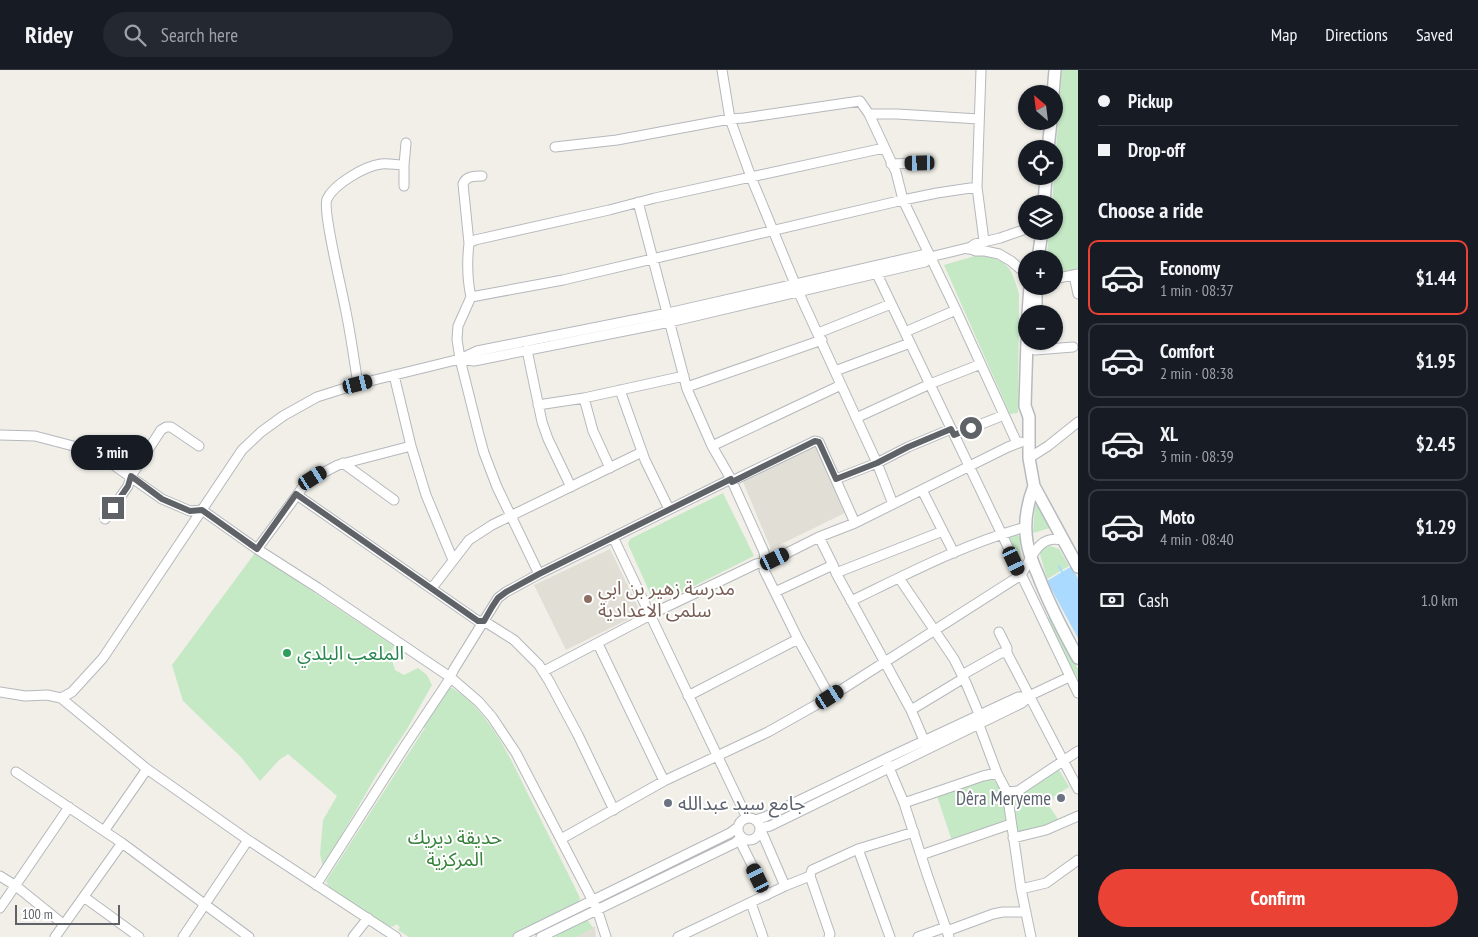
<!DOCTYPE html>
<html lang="en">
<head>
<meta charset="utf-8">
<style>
	:root { --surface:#171b24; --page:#242831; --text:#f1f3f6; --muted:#9ea1a6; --line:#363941; --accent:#ea4335 }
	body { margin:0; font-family:"PT Sans Narrow","Noto Sans Arabic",sans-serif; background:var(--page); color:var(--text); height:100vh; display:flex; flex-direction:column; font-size:19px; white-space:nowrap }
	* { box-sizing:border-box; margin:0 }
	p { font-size:16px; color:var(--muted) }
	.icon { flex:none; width:28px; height:28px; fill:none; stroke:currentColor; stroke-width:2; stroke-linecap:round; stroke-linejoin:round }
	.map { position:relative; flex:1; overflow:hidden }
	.panel { display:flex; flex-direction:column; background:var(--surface); width:400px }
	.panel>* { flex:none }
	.guide { display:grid; align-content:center; height:110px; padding:0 20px; background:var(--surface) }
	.needle { width:32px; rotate:332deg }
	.buttons { position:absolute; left:1018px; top:15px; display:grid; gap:10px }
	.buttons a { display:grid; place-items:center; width:45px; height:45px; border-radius:50%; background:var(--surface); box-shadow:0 1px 4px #0004; font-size:25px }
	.scale { position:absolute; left:15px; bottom:12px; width:105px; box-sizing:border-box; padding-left:5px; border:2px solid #5f6368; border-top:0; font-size:14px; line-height:18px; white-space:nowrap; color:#5f6368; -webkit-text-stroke:4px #fff; paint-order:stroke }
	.end { position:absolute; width:22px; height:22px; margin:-11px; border:6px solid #5f6368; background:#fff; box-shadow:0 0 0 2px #fff }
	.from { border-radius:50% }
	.bubble { position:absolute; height:35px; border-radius:18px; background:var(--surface); box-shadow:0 1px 4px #0004; font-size:16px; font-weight:600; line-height:35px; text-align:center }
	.car { position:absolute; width:15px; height:30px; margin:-15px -8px; border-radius:6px; box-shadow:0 0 4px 1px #0007; background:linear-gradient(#222 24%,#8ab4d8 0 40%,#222 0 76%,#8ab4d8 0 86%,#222 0) }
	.guide b { display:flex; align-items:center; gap:18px; height:48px; font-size:19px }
	.guide b+b { border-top:1px solid var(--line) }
	.guide i { width:12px; height:12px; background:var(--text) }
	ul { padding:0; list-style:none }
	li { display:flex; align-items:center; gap:15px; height:75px; margin:0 10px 8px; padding:0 10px; border:2px solid var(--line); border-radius:10px }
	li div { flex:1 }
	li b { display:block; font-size:19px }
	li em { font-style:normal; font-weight:600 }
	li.selected { border-color:var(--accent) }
	li>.icon { width:45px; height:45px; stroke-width:1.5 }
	h2 { padding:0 20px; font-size:22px; line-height:60px }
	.pay { display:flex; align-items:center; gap:12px; height:55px; padding:0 20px; font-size:19px }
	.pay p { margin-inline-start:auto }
	.action { display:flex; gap:10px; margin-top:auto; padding:10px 20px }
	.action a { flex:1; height:58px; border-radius:30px; background:var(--accent); color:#fff; font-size:20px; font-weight:600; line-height:58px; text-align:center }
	header { display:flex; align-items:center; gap:30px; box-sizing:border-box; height:70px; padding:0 25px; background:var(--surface); border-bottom:1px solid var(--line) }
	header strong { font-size:24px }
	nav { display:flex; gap:28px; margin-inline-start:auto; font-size:18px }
	.search { width:350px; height:45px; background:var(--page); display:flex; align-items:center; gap:12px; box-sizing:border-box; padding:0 18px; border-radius:28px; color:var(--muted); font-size:19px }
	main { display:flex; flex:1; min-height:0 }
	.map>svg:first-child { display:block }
</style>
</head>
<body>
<header>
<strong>Ridey</strong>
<div class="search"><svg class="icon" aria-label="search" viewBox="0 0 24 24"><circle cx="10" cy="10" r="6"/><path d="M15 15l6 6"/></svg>Search here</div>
<nav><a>Map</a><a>Directions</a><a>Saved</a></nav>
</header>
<main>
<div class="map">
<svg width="1078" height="867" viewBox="0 0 1078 867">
	<rect width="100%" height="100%" fill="#f1efe8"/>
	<!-- education -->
	<path fill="#e1ded6" d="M818 375 847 442 771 479 743 412Z
		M610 479 641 543 566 580 534 515Z
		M595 856 596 867H574Z"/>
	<!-- green -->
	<path fill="#c5e8c5" d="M1062 0H1078V198C1070 201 1062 203 1054 202V189H1047L1049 161H1054V134H1052Z
		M978 185C1008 190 1011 196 1019 224L1018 343 1010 344 944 195Z
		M723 423 754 486 676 525 673 518 653 530 628 474 630 469Z
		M1038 435 1050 458 1033 463 1035 436Z
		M1015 464 1019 466 1020 469 1021 492 1020 493 1009 469 1010 466Z
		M1050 476 1059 479 1069 496 1047 509 1040 484 1044 477Z
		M255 483 394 576 390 584 395 600 404 605 418 598 427 605 432 615 407 659 376 706 323 797 320 784 323 750 337 726 288 684 279 690 260 711 241 687 183 631 172 595Z
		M1046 547H1048L1052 551 1078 599V609L1067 591Z
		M449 616C492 641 512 693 534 736 549 766 565 797 580 828L578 834 514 867H409L398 860 400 857 396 854 394 856 390 857 382 853 330 820 326 811 425 658 422 656Z
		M874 698 875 700 767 753 766 751Z
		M1059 700 1078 731 1069 717 1053 727 1054 729 1047 733 1058 749 1078 740V743L1018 765 1011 729Z
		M985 708 993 709C1001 719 1010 742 1005 754L953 774 937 726Z
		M732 767 733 769 610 829 609 827Z
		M587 849 593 858 576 867H556L555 864Z"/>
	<!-- water -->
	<path fill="#aadaff" d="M1072 496 1078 509V568L1047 511Z"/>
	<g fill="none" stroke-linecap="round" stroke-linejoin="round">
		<!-- stream -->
		<path stroke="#aadaff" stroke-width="2" d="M1059 496 1063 504"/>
		<defs>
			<path id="street" d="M722 0 730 49 751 107 798 221 877 393 893 434
				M981 0 977 117 984 171
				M869 44H897L979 49
				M555 77 617 70 730 49 744 48 860 31 869 44 896 102 903 130 956 240 1017 373
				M884 78 655 128 609 140 475 170 469 173C467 191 467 209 471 227L563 210 903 130 937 123 977 117
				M891 94 920 93
				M404 95 406 73
				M638 132 687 319 712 376 731 409 764 482 765 491 764 500 798 569 830 627
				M469 173 463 114C466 106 474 106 482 106
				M968 179 975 174 1000 168 1026 159
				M877 204 1078 623
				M1074 205 1078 224
				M1054 209 1078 204
				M471 227 458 256 457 269 460 289 479 365 484 383 497 417 539 504
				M905 262 956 240
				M818 263 891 234
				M527 280 542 352 548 369 571 417
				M1035 280 1073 277
				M460 289 474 291 670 252 925 192 930 187
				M835 301 910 273
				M394 305 411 376 426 425 453 490
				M358 314C354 290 351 266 346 242 343 224 322 140 327 129 334 114 365 96 381 94 388 93 397 95 404 95V116
				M687 317 822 270
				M620 320 645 390 669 439
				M538 335 584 328
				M856 348 930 314 981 294
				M0 365 35 366 77 377 105 389 162 429 190 441 202 440 257 479 318 518 450 607 479 632 492 647 516 683 597 839 606 867
				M954 365 1004 345
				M712 376 841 315
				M1029 388 1048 376 1078 352
				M343 393 394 430
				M610 398 593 361 584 328 684 306
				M836 409 877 393 908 377 951 359
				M732 411 815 371 819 372 855 453
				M922 420 954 483
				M297 425 478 551H484L514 570 539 595 549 611 578 665 614 740
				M105 449 128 416 131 406 161 360 166 357H171L199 376
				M613 467 747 748
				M819 467 833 495 836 503 911 640 926 675
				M257 479 297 425 305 414 313 408 338 395 411 376
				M836 503 943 461
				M899 508 954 589 966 613 979 644V655L997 703 1007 722 1021 819 1031 867
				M432 518 469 470 492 455 642 382
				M775 522 833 495
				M851 531C907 504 966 473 1026 457
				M999 562 1007 578V583L1078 719
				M598 574 664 711
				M544 601 660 540 756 494 775 489 819 467 855 453 1008 377 1021 372
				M962 605 1001 583H1007
				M0 622 25 626 47 625 61 628 147 699 248 770 396 867
				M688 626 798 569
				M61 628 72 622 103 588 242 380 261 362 283 346 317 327 358 314 460 289 477 281 668 243 922 185 930 187 967 178 976 181H985L999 184 1011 191 1026 204
				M911 640 964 608
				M887 693 904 733 927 804 949 867
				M16 702 122 773 249 867
				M1007 722 1018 721 1078 681
				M904 733 983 706 997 703
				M738 759a11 11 0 1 1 22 0a11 11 0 1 1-22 0Z
				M755 750 765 747 885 689 1018 627 1029 626 1069 607
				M104 761 147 699
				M1013 768 1046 760 1078 746
				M561 769 664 711 768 662 830 627 1021 505C1031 489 1039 462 1064 471
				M858 779 890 867
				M921 785 1011 754
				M0 806 16 816 63 854
				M810 806 830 864 829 867
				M316 815 405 676 447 613 454 599 498 528 506 522 539 504 731 409
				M785 816 760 758 770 756 1022 633 1029 626
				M1021 819 1046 813 1078 790
				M84 827 139 867
				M751 833 763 867
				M0 838 69 737
				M947 861 993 844 1003 842H1026
				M55 867 122 773
				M183 867 248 770
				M353 867 368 848
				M518 867 730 763 738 757
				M541 867 735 773 742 767V775L767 825
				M678 867 785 816 810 806 812 800 858 779 914 762
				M918 867 946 857"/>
			<path id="secondary" d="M1053 24 1055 0
				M1048 79 1051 51
				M1044 134 1046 106
				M1038 189 1042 161
				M1028 244 1030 216
				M1036 244V216
				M1027 271 1025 336 1029 347V388L1034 416 1078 497
				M1034 416C1027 434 1024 454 1027 472 1029 484 1033 494 1038 505 1049 534 1063 561 1078 588"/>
		</defs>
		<!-- street casing -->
		<use href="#street" stroke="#b5b8bc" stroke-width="11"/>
		<!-- secondary casing -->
		<use href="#secondary" stroke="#b6babf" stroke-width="14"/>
		<!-- street -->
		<use href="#street" stroke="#fff" stroke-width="9"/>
		<!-- secondary -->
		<use href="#secondary" stroke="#fff" stroke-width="11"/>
	</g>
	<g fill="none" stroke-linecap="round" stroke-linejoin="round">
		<!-- route -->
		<path stroke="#5f6368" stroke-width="6" d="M113 438 128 416 131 406 162 429 190 441 202 440 257 479 296 424 478 551H484L492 537 498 528 506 522 539 504 731 409 732 412 815 371 819 372 836 409 877 393 908 377 951 359 954 365 971 358"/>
	</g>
	<!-- markers -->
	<circle fill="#8d6e63" stroke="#fff" stroke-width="2" cx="588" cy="529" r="5"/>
	<circle fill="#2e9e5b" stroke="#fff" stroke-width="2" cx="287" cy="583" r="5"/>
	<g fill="#6b7280" stroke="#fff" stroke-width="2">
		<circle cx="1061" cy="728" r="5"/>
		<circle cx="668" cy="733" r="5"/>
	</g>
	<g text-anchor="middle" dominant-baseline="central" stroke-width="4" stroke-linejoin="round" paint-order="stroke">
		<!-- education labels -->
		<g font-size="19" fill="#785e54" stroke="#fff" text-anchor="start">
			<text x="598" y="518">مدرسة زهير بن ابي<tspan x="598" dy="22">سلمى الاعدادية</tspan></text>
		</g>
		<!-- leisure labels -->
		<g font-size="19" fill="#27864d" stroke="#fff" text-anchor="start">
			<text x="297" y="583">الملعب البلدي</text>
		</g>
		<!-- worship labels -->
		<g font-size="19" fill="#5b616d" stroke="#fff" text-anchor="end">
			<text x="1051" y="728">Dêra Meryeme</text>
			<text x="678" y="733" text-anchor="start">جامع سيد عبدالله</text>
		</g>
		<!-- park labels -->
		<g font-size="19" fill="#348238" stroke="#fff">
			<text x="455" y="767">حديقة ديريك<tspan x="455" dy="22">المركزية</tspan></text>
		</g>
	</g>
</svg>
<div class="buttons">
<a><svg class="needle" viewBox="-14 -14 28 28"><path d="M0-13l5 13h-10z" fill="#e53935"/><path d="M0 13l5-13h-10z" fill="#9ea1a6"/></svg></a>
<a><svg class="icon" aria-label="locate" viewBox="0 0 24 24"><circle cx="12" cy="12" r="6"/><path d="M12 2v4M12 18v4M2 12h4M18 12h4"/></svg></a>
<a><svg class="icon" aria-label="layers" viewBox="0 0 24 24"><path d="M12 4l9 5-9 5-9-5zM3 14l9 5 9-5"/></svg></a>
<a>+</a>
<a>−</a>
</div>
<div class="scale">100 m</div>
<i class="end from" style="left:971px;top:358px"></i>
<i class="end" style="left:113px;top:438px"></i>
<div class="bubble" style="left:71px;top:365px;width:82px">3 min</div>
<i class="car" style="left:920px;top:93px;rotate:269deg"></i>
<i class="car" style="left:358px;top:314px;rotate:76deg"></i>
<i class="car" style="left:313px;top:408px;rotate:58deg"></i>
<i class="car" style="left:775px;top:489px;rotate:64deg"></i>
<i class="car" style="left:1014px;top:491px;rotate:155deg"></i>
<i class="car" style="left:830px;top:627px;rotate:57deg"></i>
<i class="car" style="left:758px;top:808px;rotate:334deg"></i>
</div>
<section class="panel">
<div class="guide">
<b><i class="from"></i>Pickup</b>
<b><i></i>Drop-off</b>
</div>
<h2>Choose a ride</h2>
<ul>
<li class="selected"><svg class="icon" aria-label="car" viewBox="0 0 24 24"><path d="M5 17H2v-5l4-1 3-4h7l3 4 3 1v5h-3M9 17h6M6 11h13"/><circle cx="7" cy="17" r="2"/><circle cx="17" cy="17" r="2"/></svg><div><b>Economy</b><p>1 min · 08:37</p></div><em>$1.44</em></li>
<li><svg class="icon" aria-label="car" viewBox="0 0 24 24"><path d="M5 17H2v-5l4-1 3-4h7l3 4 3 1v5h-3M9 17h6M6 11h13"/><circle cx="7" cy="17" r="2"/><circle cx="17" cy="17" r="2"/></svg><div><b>Comfort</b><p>2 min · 08:38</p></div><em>$1.95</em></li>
<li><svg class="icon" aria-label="car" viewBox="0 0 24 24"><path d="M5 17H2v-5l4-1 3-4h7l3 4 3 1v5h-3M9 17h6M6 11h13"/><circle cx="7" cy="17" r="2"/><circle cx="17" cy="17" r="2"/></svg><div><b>XL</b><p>3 min · 08:39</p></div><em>$2.45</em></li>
<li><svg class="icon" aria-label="car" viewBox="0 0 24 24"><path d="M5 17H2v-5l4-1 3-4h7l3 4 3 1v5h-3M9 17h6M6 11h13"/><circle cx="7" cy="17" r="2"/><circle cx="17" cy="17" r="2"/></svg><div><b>Moto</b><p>4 min · 08:40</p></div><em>$1.29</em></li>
</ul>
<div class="pay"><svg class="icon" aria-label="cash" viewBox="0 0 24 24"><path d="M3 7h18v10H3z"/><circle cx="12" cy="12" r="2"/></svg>Cash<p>1.0 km</p></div>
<div class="action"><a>Confirm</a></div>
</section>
</main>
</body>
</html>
